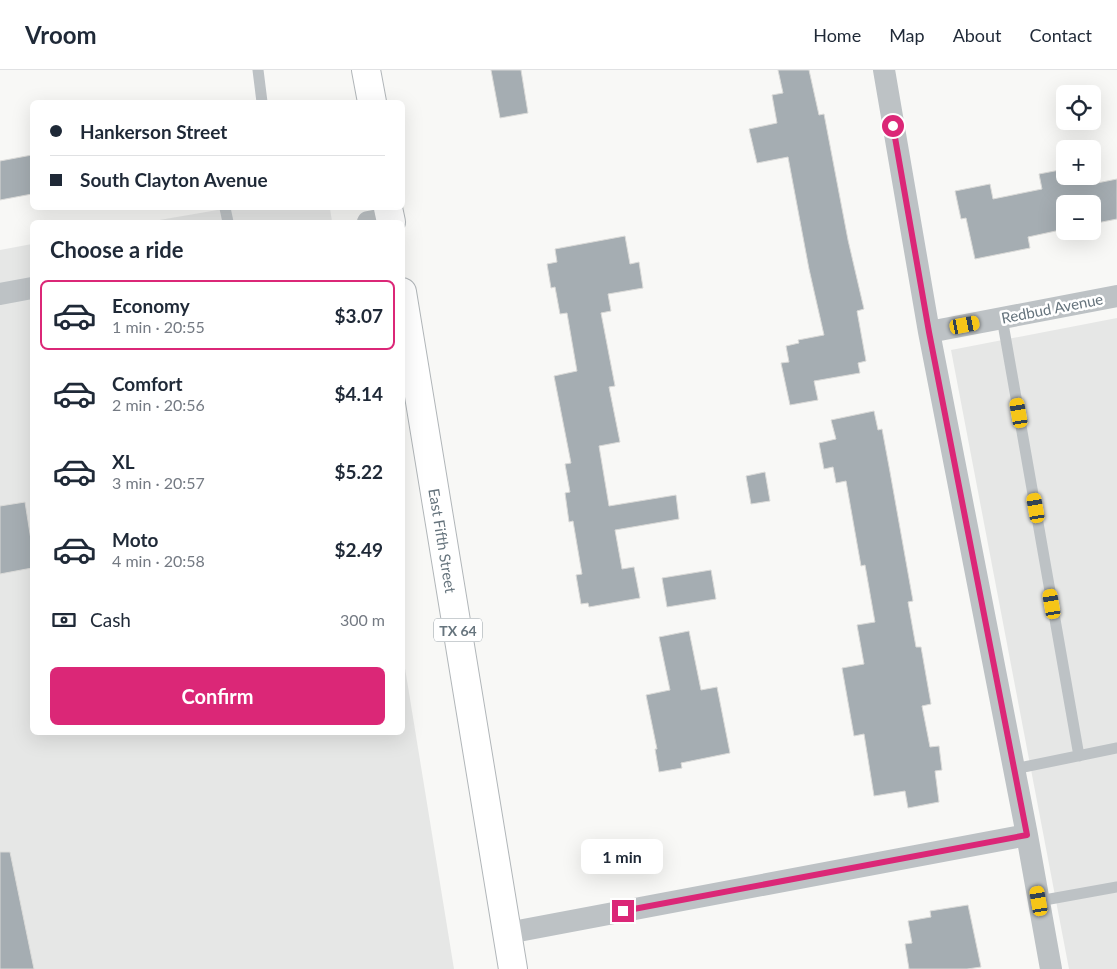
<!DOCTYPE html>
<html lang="en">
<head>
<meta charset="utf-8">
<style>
	:root { --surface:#fff; --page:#f2f2f3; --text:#1f2937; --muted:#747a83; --line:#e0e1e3; --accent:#db2777 }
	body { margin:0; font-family:Lato,sans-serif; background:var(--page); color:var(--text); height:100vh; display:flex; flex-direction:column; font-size:19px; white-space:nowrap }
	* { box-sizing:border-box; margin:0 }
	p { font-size:16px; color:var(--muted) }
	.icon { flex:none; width:28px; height:28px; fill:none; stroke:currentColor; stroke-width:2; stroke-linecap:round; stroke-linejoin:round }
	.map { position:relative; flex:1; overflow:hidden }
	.sheet { position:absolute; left:30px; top:150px; width:375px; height:515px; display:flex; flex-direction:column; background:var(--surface); border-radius:8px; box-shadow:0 5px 20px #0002 }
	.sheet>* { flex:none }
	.guide { position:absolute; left:30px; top:30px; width:375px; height:110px; border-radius:8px; box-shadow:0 5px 20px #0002; display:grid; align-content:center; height:110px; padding:0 20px; background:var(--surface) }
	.fabs { position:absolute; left:1056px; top:15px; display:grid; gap:10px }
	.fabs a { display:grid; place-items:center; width:45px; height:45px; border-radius:8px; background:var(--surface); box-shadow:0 5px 20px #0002; font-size:25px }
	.end { position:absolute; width:22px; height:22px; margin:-11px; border:6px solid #db2777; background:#fff; box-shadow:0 0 0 2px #fff }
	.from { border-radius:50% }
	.bubble { position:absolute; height:35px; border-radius:8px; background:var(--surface); box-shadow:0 5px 20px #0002; font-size:16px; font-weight:700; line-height:35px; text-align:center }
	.car { position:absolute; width:15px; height:30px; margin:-15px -8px; border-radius:6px; box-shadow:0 0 4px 1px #0007; background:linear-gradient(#f5c518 24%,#345 0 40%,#f5c518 0 76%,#345 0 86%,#f5c518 0) }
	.guide b { display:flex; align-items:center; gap:18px; height:48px; font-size:19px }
	.guide b+b { border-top:1px solid var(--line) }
	.guide i { width:12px; height:12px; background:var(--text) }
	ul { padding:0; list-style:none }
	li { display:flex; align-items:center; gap:15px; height:70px; margin:0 10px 8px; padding:0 10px; border:2px solid transparent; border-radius:8px }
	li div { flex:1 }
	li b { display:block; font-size:19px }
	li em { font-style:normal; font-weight:700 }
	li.on { border-color:var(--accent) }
	li>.icon { width:45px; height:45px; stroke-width:1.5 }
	h2 { padding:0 20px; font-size:22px; line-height:60px }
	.pay { display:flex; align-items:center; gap:12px; height:55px; padding:0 20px; font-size:19px }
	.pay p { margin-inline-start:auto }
	.button { display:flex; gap:10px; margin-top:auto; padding:10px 20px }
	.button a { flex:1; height:58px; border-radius:8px; background:var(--accent); color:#fff; font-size:20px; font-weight:700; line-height:58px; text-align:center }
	header { display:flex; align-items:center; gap:30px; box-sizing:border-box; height:70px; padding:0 25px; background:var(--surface); border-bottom:1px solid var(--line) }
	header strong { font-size:24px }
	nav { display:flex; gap:28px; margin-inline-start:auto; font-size:18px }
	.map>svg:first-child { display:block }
</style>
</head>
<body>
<header>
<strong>Vroom</strong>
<nav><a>Home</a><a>Map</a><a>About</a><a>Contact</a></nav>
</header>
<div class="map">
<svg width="1117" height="899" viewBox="0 0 1117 899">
	<rect width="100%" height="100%" fill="#f8f8f6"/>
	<!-- built -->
	<path fill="#e6e7e6" d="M229 138H330L332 152H148Z
		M32 174V662H402L403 586 454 899H0V180Z
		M1117 248V899H1069L951 280Z"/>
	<!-- building -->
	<path fill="#a5adb2" stroke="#dadad8" d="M491 0H521L528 43 500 48Z
		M778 0H809L819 45 824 44 848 170 864 239 857 241 866 291 858 293 860 303 814 311 818 330 790 335 781 293 789 292 786 276 799 273 798 270 824 265 809 199 788 87 757 93 749 59 777 53 772 25 783 23Z
		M32 85V124L0 130V91Z
		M1065 99V106H1072L1073 114 1096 109 1097 113 1117 109V149L1092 154V134H1065V159L1028 167 1030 178 975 189 966 148 961 149 955 121 990 114 993 129 1042 119 1039 104Z
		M625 166 630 194 639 192 643 218 608 224 611 241 601 243 615 316 609 317 620 372 599 376 609 436 676 425 679 449 615 460 622 499 634 497 640 528 589 537 588 533 581 534 576 505 582 504 573 451 569 452 565 423 570 422 565 394 571 393 554 306 577 301 567 243 560 244 555 217 551 218 547 194 557 192 555 179Z
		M874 341 878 360 882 359 890 402 913 531 908 532 916 577H921L931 634 922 636 930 677 939 676 942 700 935 701 939 732 908 738 905 721 874 726 864 664 854 666 842 598 864 594 857 555 875 552 865 495 861 496 846 411 836 413 833 397 824 399 819 373 836 369 831 350Z
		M765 402 770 431 751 434 746 406Z
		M25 432 32 476V498L0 504V436Z
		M711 500 716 529 667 537 662 508Z
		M689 561 701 620 717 617 730 683 681 693 682 698 659 702 655 679H657L646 625 670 620 659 567Z
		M0 782H10L34 899H0Z
		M968 835 981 897 967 899H909L905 874 912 873 908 851 931 847 930 841Z"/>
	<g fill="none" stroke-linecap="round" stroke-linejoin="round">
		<defs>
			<g id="primary">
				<path d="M366 0 372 32"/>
				<path d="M388 138 391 152"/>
				<path id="s1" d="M402 222 513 899"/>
			</g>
		</defs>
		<!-- primary casing -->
		<use href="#primary" stroke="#b1b6b9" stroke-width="30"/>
		<!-- lane -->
		<path stroke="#bdc2c5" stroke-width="11" d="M258 0 262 32
			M225 138 228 152
			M1002 248 1079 686
			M1014 699 1117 678
			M1039 831 1117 817"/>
		<!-- street -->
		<path stroke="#bdc2c5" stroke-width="22" d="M884 0 929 262 1027 765 1051 899
			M368 152 390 148
			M0 224 32 218
			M929 262 1117 226
			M508 863 1027 765"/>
		<!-- primary -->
		<use href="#primary" stroke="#fff" stroke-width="28"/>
	</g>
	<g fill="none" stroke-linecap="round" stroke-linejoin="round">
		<!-- route -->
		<path stroke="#db2777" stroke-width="6" d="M623 841 1027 765 929 262 893 56"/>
	</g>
	<g text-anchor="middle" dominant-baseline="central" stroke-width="5" stroke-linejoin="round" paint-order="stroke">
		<!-- shield labels -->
		<rect fill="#fff" stroke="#949ea4" stroke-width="1" x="434" y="548.5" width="48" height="23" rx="4"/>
		<g font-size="14" font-weight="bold" fill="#66747d">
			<text x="458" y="560">TX 64</text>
		</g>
		<!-- street labels -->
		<g font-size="15" fill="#66747d" stroke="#fff">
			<text transform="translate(1052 238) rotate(-11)">Redbud Avenue</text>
			<text stroke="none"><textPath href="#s1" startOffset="252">East Fifth Street</textPath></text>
		</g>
	</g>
</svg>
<div class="fabs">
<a><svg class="icon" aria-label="locate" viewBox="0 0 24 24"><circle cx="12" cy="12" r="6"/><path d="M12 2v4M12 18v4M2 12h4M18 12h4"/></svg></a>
<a>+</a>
<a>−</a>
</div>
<i class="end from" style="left:893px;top:56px"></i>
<i class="end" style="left:623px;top:841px"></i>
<div class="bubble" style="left:581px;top:769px;width:82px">1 min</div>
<i class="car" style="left:965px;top:255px;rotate:79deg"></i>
<i class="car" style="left:1019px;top:343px;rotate:350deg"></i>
<i class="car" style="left:1036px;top:438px;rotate:350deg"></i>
<i class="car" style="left:1052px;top:534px;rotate:350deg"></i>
<i class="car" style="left:1039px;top:831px;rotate:350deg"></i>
<div class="guide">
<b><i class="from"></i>Hankerson Street</b>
<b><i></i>South Clayton Avenue</b>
</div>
<section class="sheet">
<h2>Choose a ride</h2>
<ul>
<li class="on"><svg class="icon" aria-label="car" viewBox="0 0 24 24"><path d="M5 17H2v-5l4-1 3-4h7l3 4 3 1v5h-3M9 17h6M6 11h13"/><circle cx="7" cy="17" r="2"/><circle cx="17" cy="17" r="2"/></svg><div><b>Economy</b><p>1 min · 20:55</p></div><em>$3.07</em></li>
<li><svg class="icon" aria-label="car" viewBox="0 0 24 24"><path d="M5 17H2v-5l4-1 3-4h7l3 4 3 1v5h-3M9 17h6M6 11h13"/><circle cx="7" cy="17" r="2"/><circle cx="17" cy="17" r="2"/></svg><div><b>Comfort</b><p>2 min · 20:56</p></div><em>$4.14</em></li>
<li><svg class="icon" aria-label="car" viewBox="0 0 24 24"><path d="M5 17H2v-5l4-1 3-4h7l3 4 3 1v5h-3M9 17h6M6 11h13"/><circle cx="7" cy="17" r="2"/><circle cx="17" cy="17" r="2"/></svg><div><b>XL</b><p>3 min · 20:57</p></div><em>$5.22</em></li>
<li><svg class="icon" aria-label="car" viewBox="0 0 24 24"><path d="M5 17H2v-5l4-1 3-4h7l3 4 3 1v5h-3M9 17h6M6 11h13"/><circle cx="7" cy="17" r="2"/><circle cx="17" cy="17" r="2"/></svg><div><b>Moto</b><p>4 min · 20:58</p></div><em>$2.49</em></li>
</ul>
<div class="pay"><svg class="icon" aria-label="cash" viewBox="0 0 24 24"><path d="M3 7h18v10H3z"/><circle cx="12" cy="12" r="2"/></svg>Cash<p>300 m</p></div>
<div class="button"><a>Confirm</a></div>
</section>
</div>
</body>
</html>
